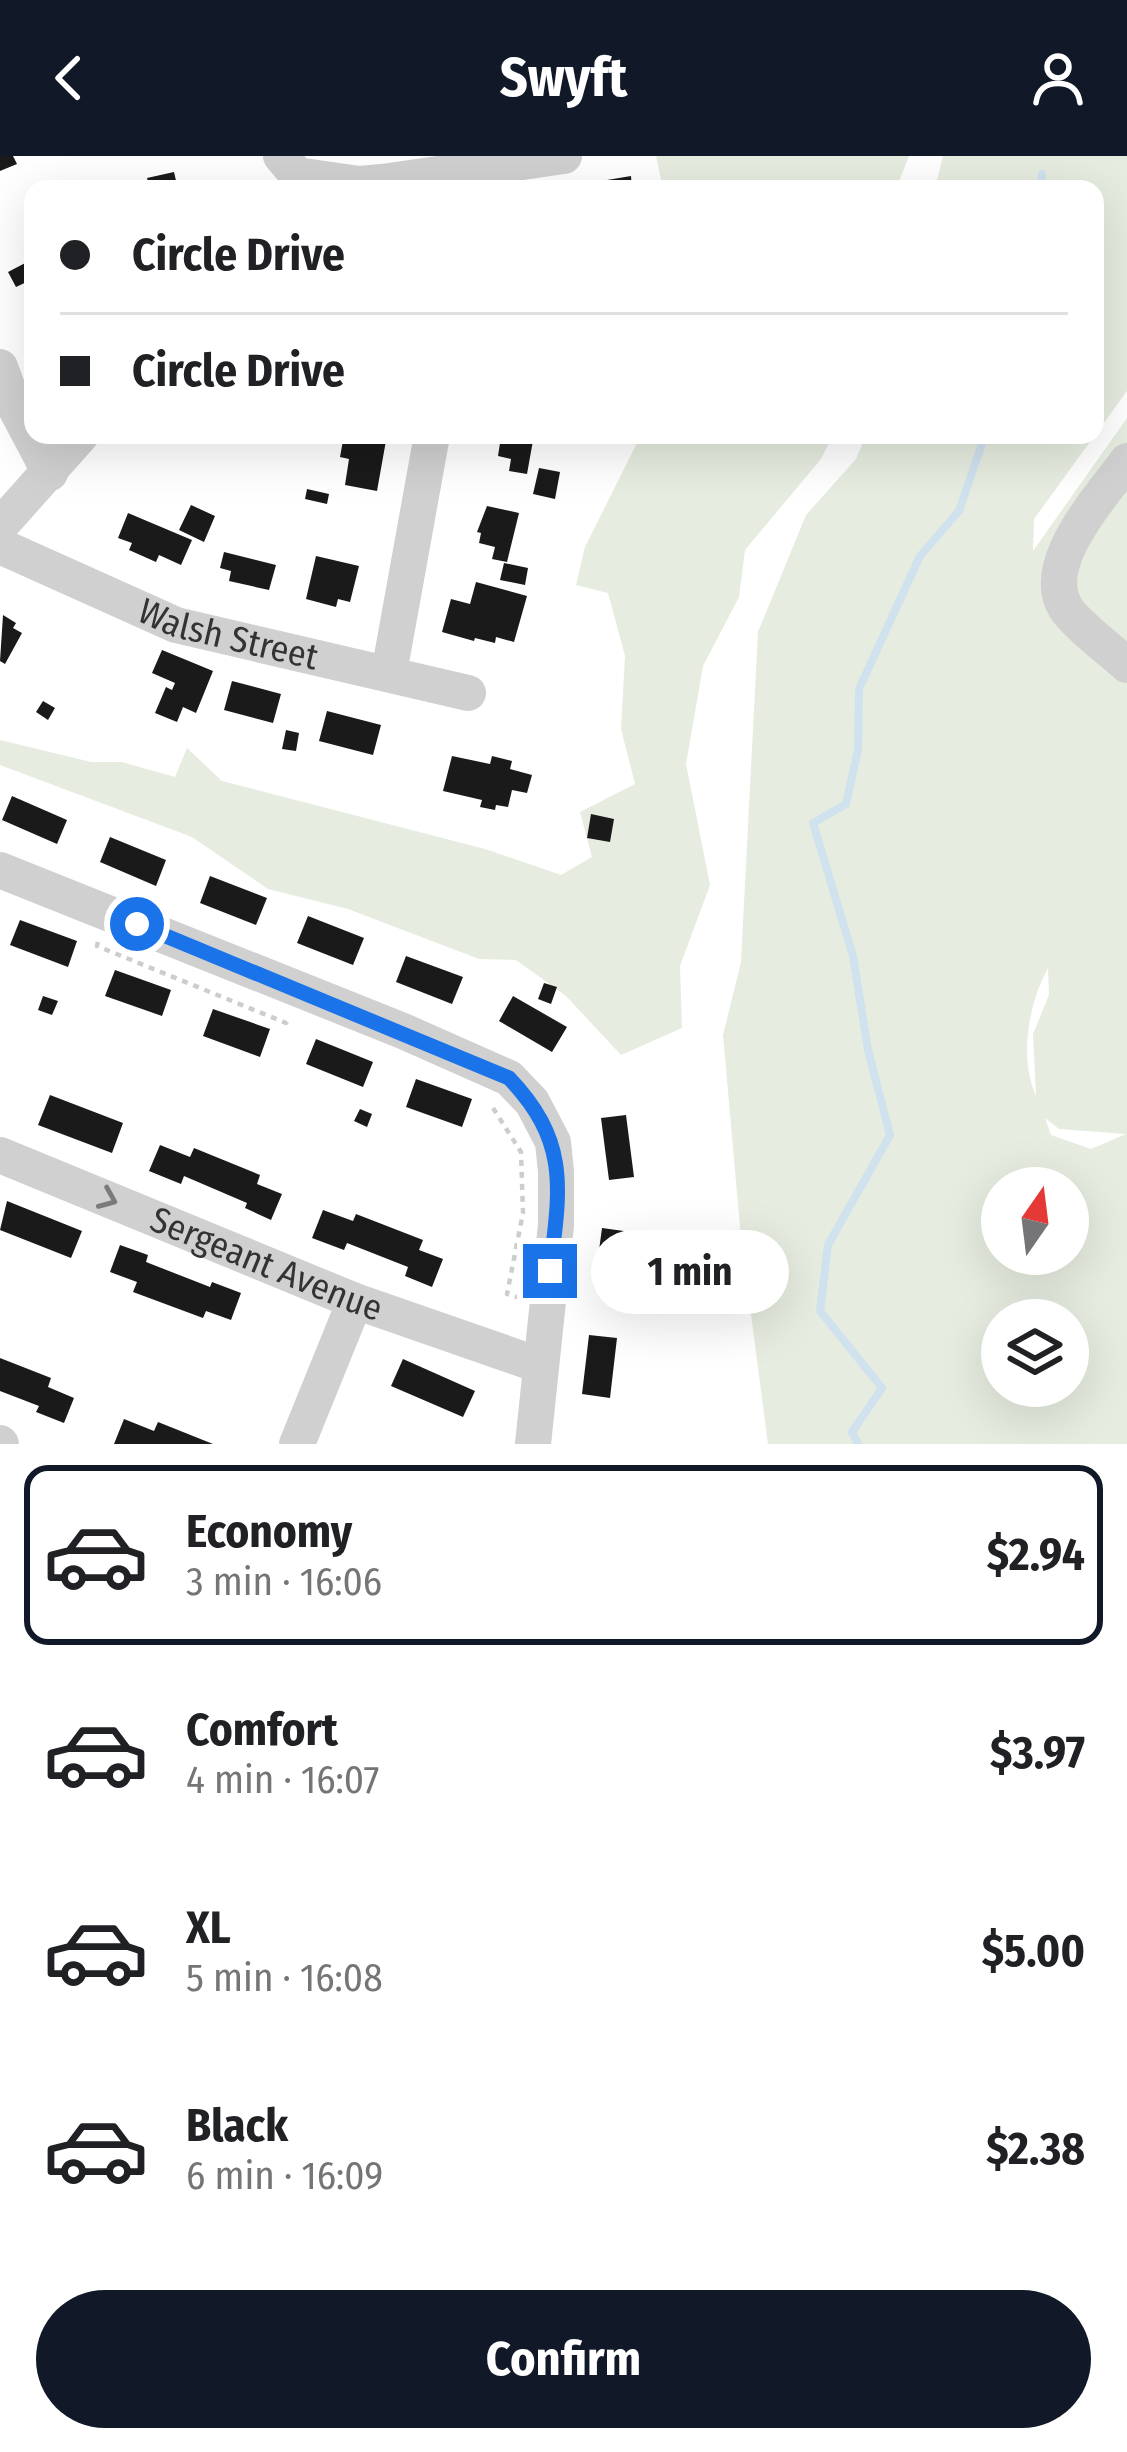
<!DOCTYPE html>
<html lang="en">
<head>
<meta charset="utf-8">
<style>
	:root { --surface:#fff; --page:#f6f6f6; --text:#202124; --muted:#757577; --line:#e0e0e0; --accent:#111827 }
	body { margin:0; font-family:"Fira Sans Condensed",sans-serif; background:var(--page); color:var(--text); height:100vh; display:flex; flex-direction:column; font-size:45px; white-space:nowrap }
	* { box-sizing:border-box; margin:0 }
	p { font-size:39px; color:var(--muted) }
	.icon { flex:none; width:66px; height:66px; fill:none; stroke:currentColor; stroke-width:2; stroke-linecap:round; stroke-linejoin:round }
	.map { position:relative; height:1288px; overflow:hidden }
	.side { display:flex; flex-direction:column; background:var(--surface); flex:1 }
	.side>* { flex:none }
	.guide { position:absolute; left:24px; top:24px; width:1080px; height:264px; border-radius:24px; box-shadow:0 12px 48px #0002; display:grid; align-content:center; height:264px; padding:0 36px; background:var(--surface) }
	.needle { width:78px; rotate:14deg }
	.controls { position:absolute; left:981px; top:1011px; display:grid; gap:24px }
	.controls a { display:grid; place-items:center; width:108px; height:108px; border-radius:50%; background:var(--surface); box-shadow:0 12px 48px #0002; font-size:60px }
	.end { position:absolute; width:54px; height:54px; margin:-27px; border:15px solid #1a73e8; background:#fff; box-shadow:0 0 0 6px #fff }
	.from { border-radius:50% }
	.bubble { position:absolute; height:84px; border-radius:42px; background:var(--surface); box-shadow:0 12px 48px #0002; font-size:39px; font-weight:700; line-height:84px; text-align:center }
	.guide b { display:flex; align-items:center; gap:42px; height:114px; font-size:45px }
	.guide b+b { border-top:3px solid var(--line) }
	.guide i { width:30px; height:30px; background:var(--text) }
	ul { padding:21px 0 0; list-style:none }
	li { display:flex; align-items:center; gap:36px; height:180px; margin:0 24px 18px; padding:0 12px; border:6px solid transparent; border-radius:24px }
	li div { flex:1 }
	li b { display:block; font-size:45px }
	li em { font-style:normal; font-weight:700 }
	li.active { border-color:var(--accent) }
	li>.icon { width:108px; height:108px; stroke-width:1.5 }
	.cta { display:flex; gap:24px; margin-top:auto; padding:24px 36px }
	.cta a { flex:1; height:138px; border-radius:72px; background:var(--accent); color:#fff; font-size:48px; font-weight:700; line-height:138px; text-align:center }
	header { display:flex; justify-content:space-between; align-items:center; height:156px; padding:0 36px; background:var(--accent); color:#fff; font-size:54px; font-weight:700 }
	.map>svg:first-child { display:block }
</style>
</head>
<body>
<header><svg class="icon" aria-label="back" viewBox="0 0 24 24"><path d="M15 5l-7 7 7 7"/></svg>Swyft<svg class="icon" aria-label="person" viewBox="0 0 24 24"><circle cx="12" cy="8" r="4"/><path d="M4 21q1-7 8-7t8 7"/></svg></header>
<div class="map">
<svg width="1127" height="1288" viewBox="0 0 1127 1288">
	<rect width="100%" height="100%" fill="#fff"/>
	<!-- green -->
	<path fill="#e6ecdf" fill-rule="evenodd" d="M656 0H909L896 33H663Z
		M943 0H1127V235L1034 363 1033 395 1127 262V1288H768L741 1082 723 879 741 806 758 476 806 359 856 303 866 279H1095V33H935ZM1048 812 1049 839 1033 878 1036 940C1019 902 1028 849 1048 812ZM1045 962 1059 973 1126 978 1091 993 1051 979ZM1002 1032H1068V1098H1002ZM1002 1164H1068V1230H1002Z
		M641 279H833L821 303 745 394 739 441 703 510 686 608 710 729 680 810 682 872 621 899 566 840 516 804 479 803 348 753 268 733 192 681 0 609V584L91 606H122L175 621 187 592 222 625 485 693 561 719 592 701 580 656 635 628 621 573 625 500 608 437 576 429 585 391Z"/>
	<g fill="none" stroke-linecap="round" stroke-linejoin="round">
		<!-- stream -->
		<path stroke="#cfe2ee" stroke-width="8" d="M1042 33V18
			M858 1288 852 1276 882 1232 820 1155 828 1089 890 979 868 894 853 800 813 667 846 648 858 594 859 533 920 400 959 355 985 279"/>
	</g>
	<!-- building -->
	<path fill="#1a1a1a" d="M0 0H13L17 8 0 15Z
		M174 16 178 33H150L147 22Z
		M631 20 632 33H609L607 24Z
		M31 104 33 123 16 131 8 116Z
		M344 279H387L377 335 345 329 349 303 340 301Z
		M493 279H534L527 318 509 315 511 303 498 300 500 287 492 286Z
		M539 312 560 316 555 343 533 338Z
		M307 333 329 338 327 348 305 343Z
		M191 349 215 360 204 386 179 374Z
		M487 350 519 357 507 406 492 403 495 391 479 387 481 377 477 376Z
		M128 357 192 384 181 409 159 399 156 406 129 394 132 387 118 382Z
		M224 396 276 409 269 434 229 425 231 415 220 412Z
		M316 400 359 410 350 446 338 443 336 451 306 443Z
		M504 407 528 412 525 429 500 424Z
		M476 426 527 440 514 486 496 481 495 487 475 482 474 485 442 476 451 443 470 448Z
		M3 459 16 467 13 472 22 477 5 508 0 505Z
		M162 494 213 515 196 557 183 551 177 566 155 557 166 531 172 534 175 527 152 517Z
		M232 525 281 538 273 567 224 554Z
		M43 545 55 552 48 564 36 556Z
		M327 555 381 569 373 599 319 585Z
		M286 574 299 577 296 595 282 593Z
		M452 600 490 608 492 600 512 605 510 613 532 619 527 637 512 634 508 651 496 649 495 654 480 651 482 644 443 635Z
		M12 640 67 664 57 688 2 664Z
		M591 658 614 663 610 686 587 682Z
		M110 681 166 704 156 730 100 706Z
		M210 720 267 742 256 769 200 747Z
		M308 760 364 782 353 809 297 787Z
		M20 764 77 785 68 811 10 789Z
		M406 800 463 821 452 848 396 826Z
		M115 814 171 834 162 860 105 840Z
		M544 827 557 831 551 848 538 843Z
		M43 840 58 845 52 859 38 854Z
		M513 840 567 871 552 896 499 865Z
		M213 853 270 873 260 901 203 880Z
		M316 883 373 906 363 931 306 908Z
		M416 923 472 943 462 971 406 951Z
		M50 939 123 967 112 997 38 969Z
		M360 953 372 958 367 971 354 965Z
		M626 959 634 1021 609 1024 601 962Z
		M160 989 190 1001 194 992 260 1019 257 1028 282 1038 271 1064 245 1052 247 1047 184 1020 181 1028 149 1015Z
		M7 1045 82 1075 71 1102 0 1074Z
		M323 1054 353 1065 356 1058 423 1084 419 1094 443 1103 432 1131 405 1120 408 1111 347 1087 344 1094 312 1082Z
		M602 1072 631 1076 623 1136 594 1132Z
		M120 1089 148 1099 146 1106 210 1131 212 1126 241 1137 231 1164 206 1155 203 1162 133 1136 137 1126 110 1116Z
		M589 1179 617 1182 610 1242 582 1238Z
		M0 1202 51 1222 48 1231 74 1242 64 1267 36 1256 39 1250 0 1235Z
		M403 1203 475 1235 463 1261 391 1230Z
		M124 1263 154 1275 158 1266 213 1288H114Z"/>
	<g fill="none" stroke-linecap="round" stroke-linejoin="round">
		<!-- path -->
		<path stroke="#cdcdcd" stroke-width="4.5" stroke-dasharray="6 6" stroke-linecap="butt" d="M98 786 97 790 286 867 290 861
			M493 952 521 996 523 1057 507 1138 520 1142"/>
		<!-- minor -->
		<g stroke="#d0d0d0" stroke-width="36">
			<path d="M281 0 297 19 359 28 382 26 564 0"/>
			<path d="M0 211 14 249 50 317"/>
			<path d="M1127 305C1101 342 1031 414 1071 459 1087 477 1109 493 1127 509"/>
			<path d="M0 370 81 279"/>
			<path id="s1" d="M0 390 176 469 468 537"/>
			<path d="M389 517 432 279"/>
			<path d="M0 714 403 875 509 922 532 946 553 986 556 1016V1069L533 1288"/>
			<path id="s2" d="M0 999 355 1145 539 1209"/>
			<path d="M0 1287 1 1288"/>
			<path d="M297 1288 355 1145"/>
		</g>
	</g>
	<!-- one-way arrows -->
	<defs><path id="oneway-chevron" d="M-2-3.5L2.5 0L-2 3.5" fill="none" stroke-width="1.6" stroke-linecap="round" stroke-linejoin="round" transform="scale(3)"/></defs>
	<use stroke="#7a7a7a" href="#oneway-chevron" transform="translate(108 1043) rotate(23)"/>
	<g fill="none" stroke-linecap="round" stroke-linejoin="round">
		<!-- route -->
		<path stroke="#1a73e8" stroke-width="15" d="M137 768 509 922C570 986 560 1033 550 1115"/>
	</g>
	<g text-anchor="middle" dominant-baseline="central" stroke-width="12" stroke-linejoin="round" paint-order="stroke">
		<!-- street labels -->
		<g font-size="36" fill="#333" stroke="#fff">
			<text stroke="none"><textPath href="#s1" startOffset="246">Walsh Street</textPath></text>
			<text stroke="none"><textPath href="#s2" startOffset="288">Sergeant Avenue</textPath></text>
		</g>
	</g>
</svg>
<div class="controls">
<a><svg class="needle" viewBox="-14 -14 28 28"><path d="M0-13l5 13h-10z" fill="#e53935"/><path d="M0 13l5-13h-10z" fill="#757577"/></svg></a>
<a><svg class="icon" aria-label="layers" viewBox="0 0 24 24"><path d="M12 4l9 5-9 5-9-5zM3 14l9 5 9-5"/></svg></a>
</div>
<i class="end from" style="left:137px;top:768px"></i>
<i class="end" style="left:550px;top:1115px"></i>
<div class="bubble" style="left:591px;top:1074px;width:198px">1 min</div>
<div class="guide">
<b><i class="from"></i>Circle Drive</b>
<b><i></i>Circle Drive</b>
</div>
</div>
<section class="side">
<ul>
<li class="active"><svg class="icon" aria-label="car" viewBox="0 0 24 24"><path d="M5 17H2v-5l4-1 3-4h7l3 4 3 1v5h-3M9 17h6M6 11h13"/><circle cx="7" cy="17" r="2"/><circle cx="17" cy="17" r="2"/></svg><div><b>Economy</b><p>3 min · 16:06</p></div><em>$2.94</em></li>
<li><svg class="icon" aria-label="car" viewBox="0 0 24 24"><path d="M5 17H2v-5l4-1 3-4h7l3 4 3 1v5h-3M9 17h6M6 11h13"/><circle cx="7" cy="17" r="2"/><circle cx="17" cy="17" r="2"/></svg><div><b>Comfort</b><p>4 min · 16:07</p></div><em>$3.97</em></li>
<li><svg class="icon" aria-label="car" viewBox="0 0 24 24"><path d="M5 17H2v-5l4-1 3-4h7l3 4 3 1v5h-3M9 17h6M6 11h13"/><circle cx="7" cy="17" r="2"/><circle cx="17" cy="17" r="2"/></svg><div><b>XL</b><p>5 min · 16:08</p></div><em>$5.00</em></li>
<li><svg class="icon" aria-label="car" viewBox="0 0 24 24"><path d="M5 17H2v-5l4-1 3-4h7l3 4 3 1v5h-3M9 17h6M6 11h13"/><circle cx="7" cy="17" r="2"/><circle cx="17" cy="17" r="2"/></svg><div><b>Black</b><p>6 min · 16:09</p></div><em>$2.38</em></li>
</ul>
<div class="cta"><a>Confirm</a></div>
</section>
</body>
</html>
